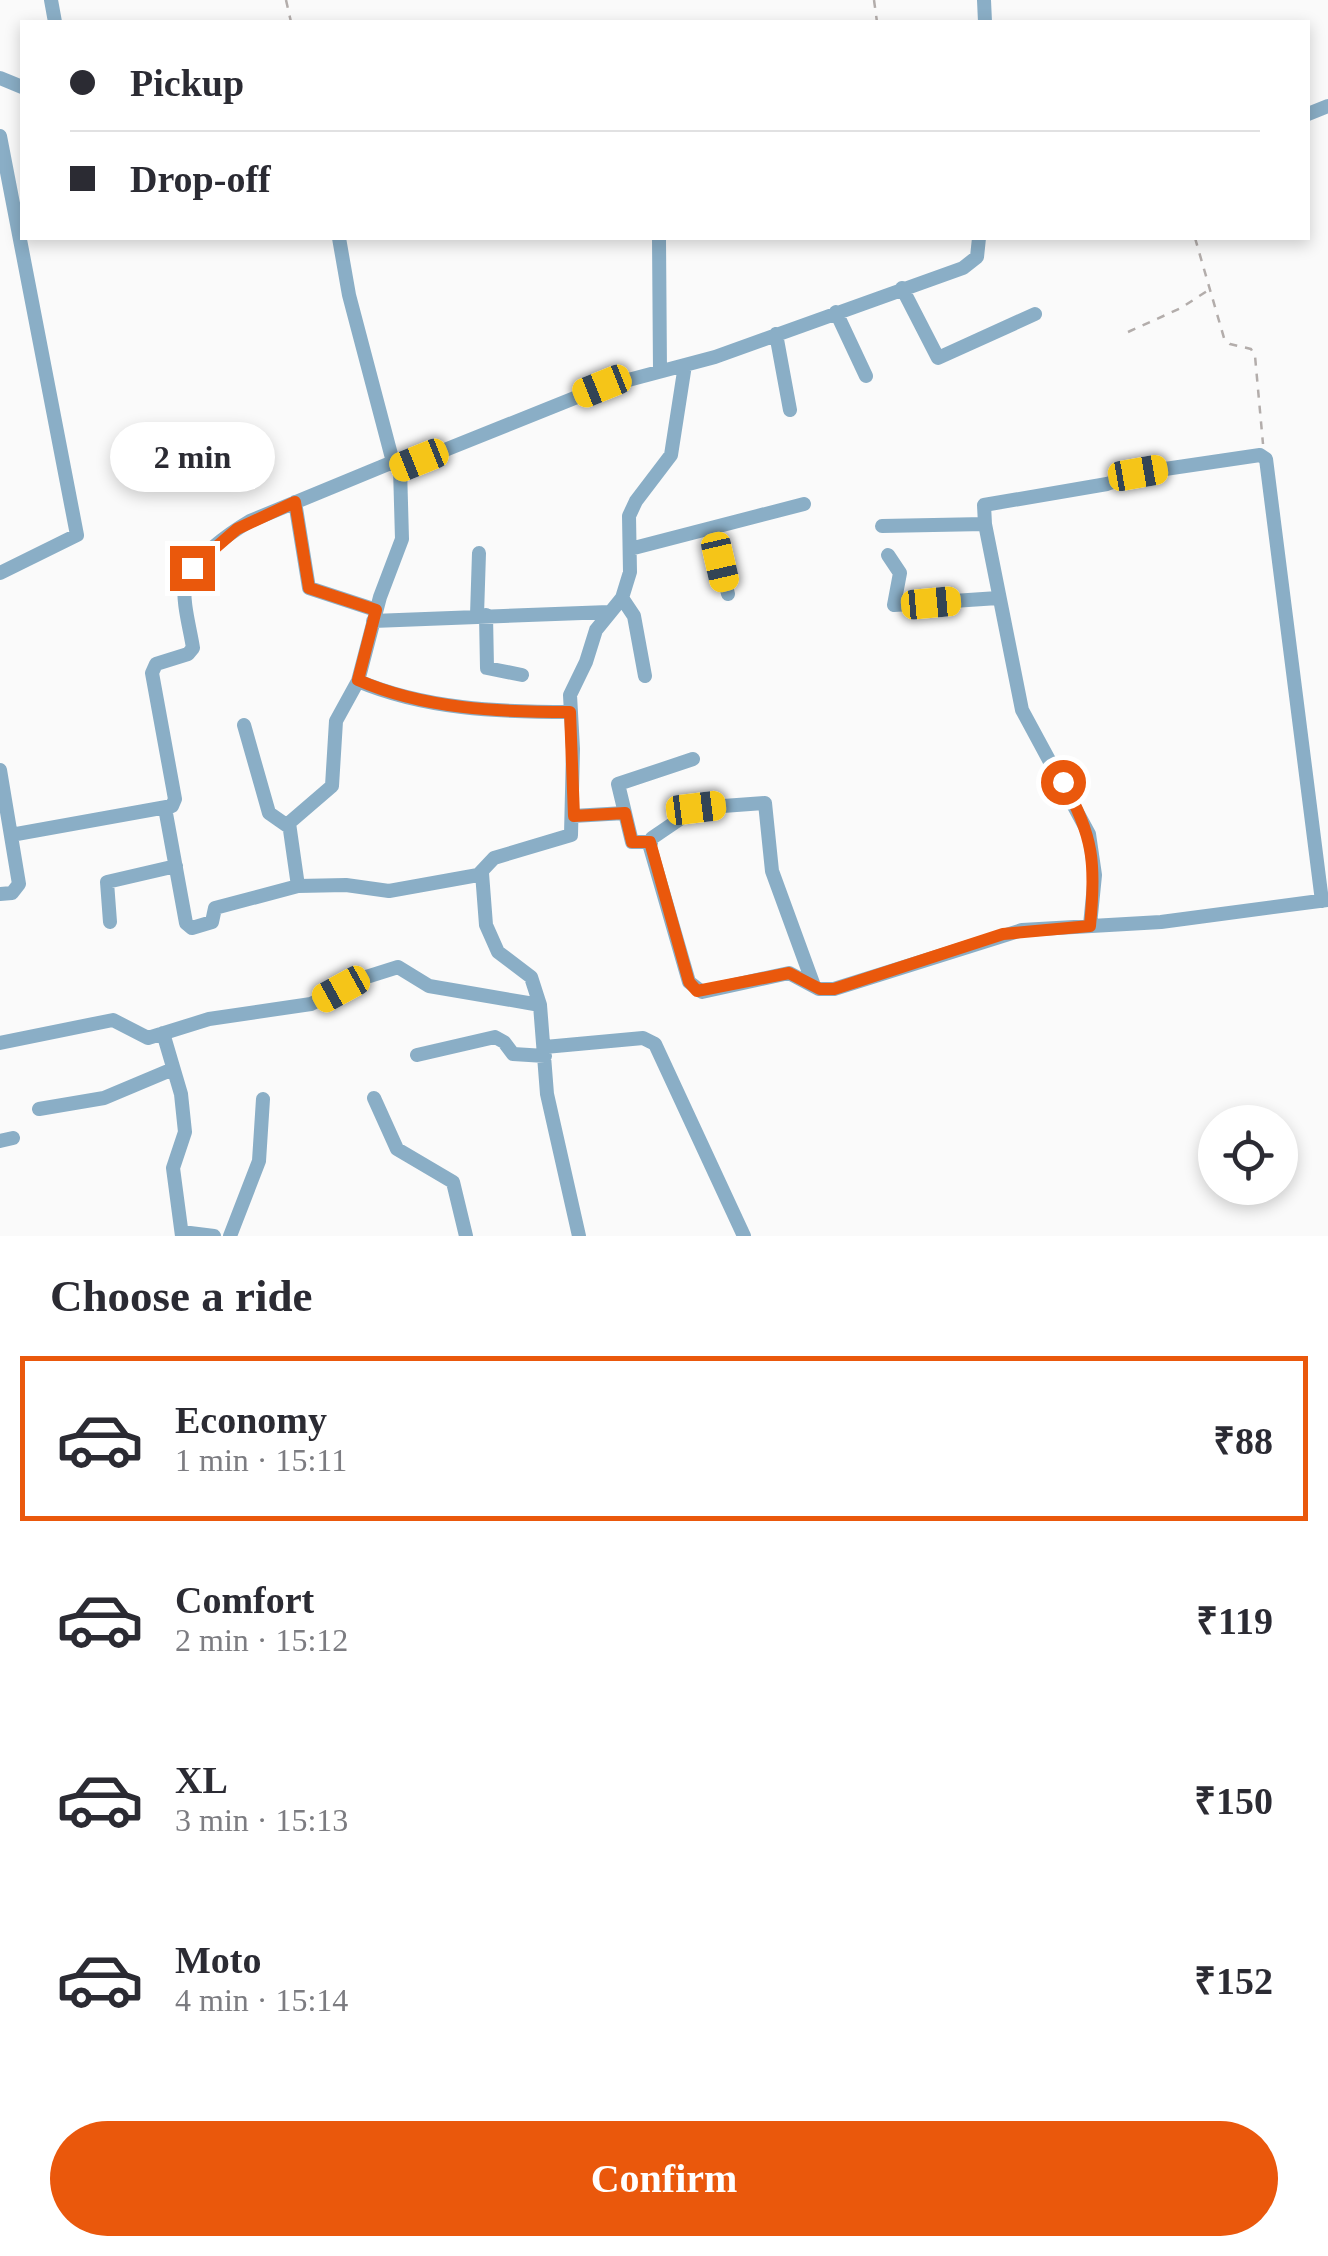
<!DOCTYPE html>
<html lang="en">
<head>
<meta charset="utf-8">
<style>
	:root { --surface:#fff; --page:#f2f2f3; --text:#2b2b33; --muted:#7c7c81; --line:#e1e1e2; --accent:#ea580c }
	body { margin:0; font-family:Georgia,serif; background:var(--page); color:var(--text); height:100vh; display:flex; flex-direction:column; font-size:38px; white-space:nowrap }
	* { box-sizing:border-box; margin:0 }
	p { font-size:32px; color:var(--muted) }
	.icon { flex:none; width:55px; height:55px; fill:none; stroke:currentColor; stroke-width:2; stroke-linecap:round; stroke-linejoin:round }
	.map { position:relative; height:1236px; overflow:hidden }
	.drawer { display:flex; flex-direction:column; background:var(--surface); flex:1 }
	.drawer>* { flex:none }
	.guide { position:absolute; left:20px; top:20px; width:1290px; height:220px; border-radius:0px; box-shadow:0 5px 15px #0003; display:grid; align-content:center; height:220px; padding:0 50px; background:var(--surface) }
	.tools { position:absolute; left:1198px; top:1105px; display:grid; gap:20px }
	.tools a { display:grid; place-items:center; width:100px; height:100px; border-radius:50%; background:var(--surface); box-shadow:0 5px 15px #0003; font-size:50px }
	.end { position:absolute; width:45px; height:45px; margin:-22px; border:12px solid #ea580c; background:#fff; box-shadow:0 0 0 5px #fff }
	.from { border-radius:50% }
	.bubble { position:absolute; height:70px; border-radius:35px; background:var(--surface); box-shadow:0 5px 15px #0003; font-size:32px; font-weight:800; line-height:70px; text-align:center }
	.car { position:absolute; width:30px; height:60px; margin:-30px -15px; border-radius:12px; box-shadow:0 0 8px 2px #0007; background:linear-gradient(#f5c518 24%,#345 0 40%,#f5c518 0 76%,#345 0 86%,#f5c518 0) }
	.guide b { display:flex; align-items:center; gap:35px; height:95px; font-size:38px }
	.guide b+b { border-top:2px solid var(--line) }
	.guide i { width:25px; height:25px; background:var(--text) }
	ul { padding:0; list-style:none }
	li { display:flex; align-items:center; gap:30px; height:165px; margin:0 20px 15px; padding:0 30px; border:5px solid transparent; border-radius:0px }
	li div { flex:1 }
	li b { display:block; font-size:38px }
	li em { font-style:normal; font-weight:800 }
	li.active { border-color:var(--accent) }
	li>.icon { width:90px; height:90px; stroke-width:1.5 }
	h2 { padding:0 50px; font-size:45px; line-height:120px }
	.cta { display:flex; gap:20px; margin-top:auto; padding:20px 50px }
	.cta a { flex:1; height:115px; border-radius:60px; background:var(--accent); color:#fff; font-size:40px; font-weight:800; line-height:115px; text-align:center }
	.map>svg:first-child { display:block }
</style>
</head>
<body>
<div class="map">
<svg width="1328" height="1236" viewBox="0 0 1328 1236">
	<rect width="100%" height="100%" fill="#fafafa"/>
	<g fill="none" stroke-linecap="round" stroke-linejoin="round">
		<!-- path -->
		<path stroke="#b3adab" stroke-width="2.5" stroke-dasharray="8 8" stroke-linecap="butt" d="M286 0 291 22
			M874 0 877 22
			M1195 238 1224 338 1230 344 1251 349 1255 356 1263 444
			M1128 332 1181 308 1207 291"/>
		<!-- street -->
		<path stroke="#8aaec6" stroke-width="14" d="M51 0 55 22
			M984 0 985 22
			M0 78 22 87
			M1308 114 1328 106
			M0 136 77 535 0 573
			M339 238 349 295 393 462 400 468 602 387 715 357 963 268 977 257 979 238
			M659 238 660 371
			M902 288 938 358 1035 314
			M836 312 866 376
			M776 334 790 410
			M295 502 309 588 376 610
			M882 526 985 524
			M713 531 728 594
			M630 549 804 504
			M888 555 900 573 894 605 998 598
			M622 598 634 616 645 676
			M477 615 479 553
			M486 615 487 668 522 675
			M373 621 609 612
			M358 681C424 709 498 712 570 712
			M244 725 269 813 289 827
			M0 770 19 884 12 893 0 894
			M165 808 186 923 192 928 212 922 215 908 298 886 346 885 389 891 478 875 494 858 571 835 573 749 570 695 586 662 596 630 622 598 630 572 629 516 636 501 671 455 685 365
			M573 816 625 813
			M11 835 172 806 175 799 152 673 156 664 188 654 193 648C190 628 182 602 185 582 188 562 233 531 250 521L393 462
			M649 842H632L618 784 693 759
			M482 873 486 925 498 952 531 977 540 1005 547 1094 579 1236
			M298 886 289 823 332 786 336 721 358 681 380 597 402 539 400 468
			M110 922 107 882 176 866
			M1090 925 1095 875 1089 834 1022 710 985 524 984 505 1107 484 1138 473 1260 455 1266 459 1322 901
			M814 986 772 871 765 803 696 808 652 838 650 847 689 982 702 992 789 973 819 989H834L1022 930 1161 922 1327 900
			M163 1033 181 1094 185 1132 173 1168 182 1236
			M0 1043 113 1020 148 1038 209 1019 311 1004 360 979 398 967 429 986 540 1005
			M545 1047 643 1038 655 1044 744 1236
			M417 1055 495 1037 504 1042 513 1054 545 1056
			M374 1098 397 1149 453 1182 466 1236
			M39 1109 104 1098 173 1069
			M0 1141 13 1138
			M182 1232 214 1236
			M230 1236 259 1161 263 1099"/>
	</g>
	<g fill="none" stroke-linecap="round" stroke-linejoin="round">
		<!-- route -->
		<path stroke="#ea580c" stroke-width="12" d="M192 568 237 529 295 502 309 588 376 610 358 680C424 709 498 712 570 712L574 816 625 813 632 842H650L689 982 697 991 789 973 820 989H834L1003 934 1090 926C1096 865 1094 836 1063 782"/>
	</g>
</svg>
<div class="tools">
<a><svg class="icon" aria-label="locate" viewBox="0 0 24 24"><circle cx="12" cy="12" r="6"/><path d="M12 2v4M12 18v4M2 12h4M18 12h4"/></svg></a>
</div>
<i class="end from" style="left:1063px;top:782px"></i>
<i class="end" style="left:192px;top:568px"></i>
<div class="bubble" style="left:110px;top:422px;width:165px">2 min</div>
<i class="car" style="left:602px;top:386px;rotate:248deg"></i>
<i class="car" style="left:419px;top:460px;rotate:248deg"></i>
<i class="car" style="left:1138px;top:473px;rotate:80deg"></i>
<i class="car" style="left:720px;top:562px;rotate:167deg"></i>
<i class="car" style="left:931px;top:603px;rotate:85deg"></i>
<i class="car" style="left:696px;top:808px;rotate:83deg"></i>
<i class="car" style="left:341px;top:989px;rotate:241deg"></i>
<div class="guide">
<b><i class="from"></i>Pickup</b>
<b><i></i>Drop-off</b>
</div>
</div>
<section class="drawer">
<h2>Choose a ride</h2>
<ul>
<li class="active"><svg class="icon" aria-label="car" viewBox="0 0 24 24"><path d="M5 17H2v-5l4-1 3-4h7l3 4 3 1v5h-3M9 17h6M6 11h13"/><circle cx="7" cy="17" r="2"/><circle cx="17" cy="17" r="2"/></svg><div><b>Economy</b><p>1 min · 15:11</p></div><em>₹88</em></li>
<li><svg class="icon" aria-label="car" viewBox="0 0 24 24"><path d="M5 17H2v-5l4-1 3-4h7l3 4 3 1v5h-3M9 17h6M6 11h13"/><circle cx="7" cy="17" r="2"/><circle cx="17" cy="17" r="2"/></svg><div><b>Comfort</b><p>2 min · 15:12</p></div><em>₹119</em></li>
<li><svg class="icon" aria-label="car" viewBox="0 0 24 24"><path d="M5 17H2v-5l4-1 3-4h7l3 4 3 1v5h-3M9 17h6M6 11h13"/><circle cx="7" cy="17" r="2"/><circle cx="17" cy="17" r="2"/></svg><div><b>XL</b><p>3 min · 15:13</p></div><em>₹150</em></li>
<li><svg class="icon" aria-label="car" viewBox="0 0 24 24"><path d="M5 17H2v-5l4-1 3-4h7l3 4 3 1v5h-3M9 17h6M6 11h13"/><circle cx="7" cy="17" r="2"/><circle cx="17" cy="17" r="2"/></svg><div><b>Moto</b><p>4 min · 15:14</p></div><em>₹152</em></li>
</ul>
<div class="cta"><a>Confirm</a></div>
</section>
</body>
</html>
